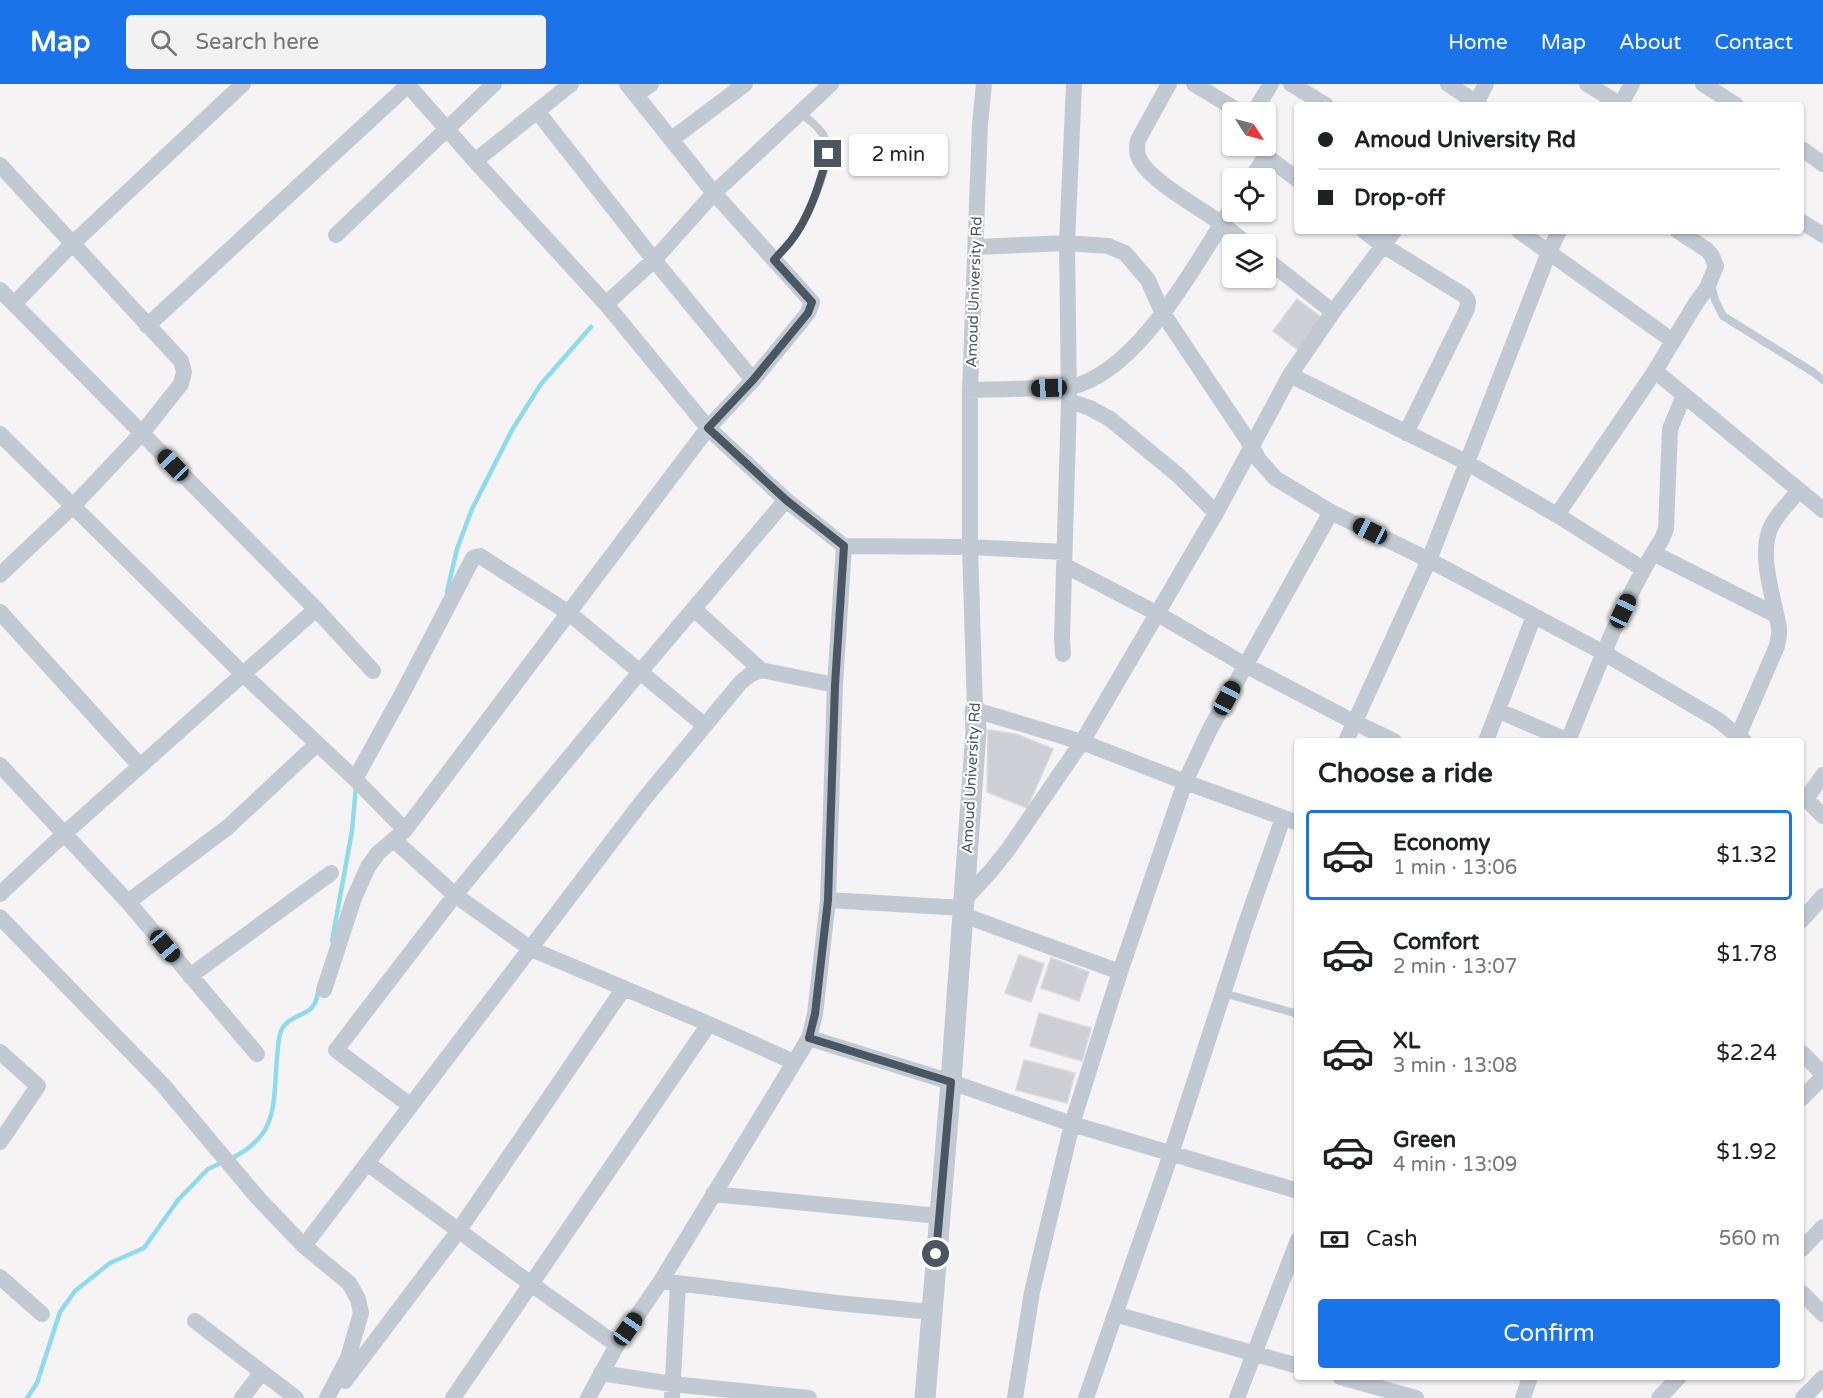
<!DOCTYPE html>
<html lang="en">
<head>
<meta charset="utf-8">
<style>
	:root { --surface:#fff; --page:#f2f2f2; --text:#202124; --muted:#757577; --line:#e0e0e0; --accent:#1a73e8 }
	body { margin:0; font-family:"Varela Round",sans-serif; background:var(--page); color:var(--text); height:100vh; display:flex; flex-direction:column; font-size:22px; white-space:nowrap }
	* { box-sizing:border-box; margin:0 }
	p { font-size:20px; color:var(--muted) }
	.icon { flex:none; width:33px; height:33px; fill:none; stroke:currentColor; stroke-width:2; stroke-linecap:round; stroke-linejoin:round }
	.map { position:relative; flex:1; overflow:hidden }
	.details { position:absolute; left:1294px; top:654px; width:510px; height:642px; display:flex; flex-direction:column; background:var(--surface); border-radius:6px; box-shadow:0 2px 4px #0004 }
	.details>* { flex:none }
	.hud { position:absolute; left:1294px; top:18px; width:510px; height:132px; border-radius:6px; box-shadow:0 2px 4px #0004; display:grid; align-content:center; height:132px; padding:0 24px; background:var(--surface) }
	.needle { width:39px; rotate:126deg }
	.fabs { position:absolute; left:1222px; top:18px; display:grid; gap:12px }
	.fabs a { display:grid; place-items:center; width:54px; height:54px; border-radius:6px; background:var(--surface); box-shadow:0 2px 4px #0004; font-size:30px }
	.end { position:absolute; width:27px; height:27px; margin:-14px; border:8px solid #4a5661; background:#fff; box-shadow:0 0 0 3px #fff }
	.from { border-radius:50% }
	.bubble { position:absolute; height:42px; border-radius:6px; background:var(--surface); box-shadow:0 2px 4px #0004; font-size:20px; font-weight:600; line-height:42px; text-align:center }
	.car { position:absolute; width:18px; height:36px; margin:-18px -9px; border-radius:8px; box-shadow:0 0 4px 2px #0007; background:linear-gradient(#222 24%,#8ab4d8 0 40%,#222 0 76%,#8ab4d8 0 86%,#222 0) }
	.hud b { display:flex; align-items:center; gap:21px; height:57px; font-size:22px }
	.hud b+b { border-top:2px solid var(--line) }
	.hud i { width:15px; height:15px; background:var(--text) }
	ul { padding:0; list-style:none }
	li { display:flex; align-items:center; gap:18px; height:90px; margin:0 12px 9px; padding:0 12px; border:3px solid transparent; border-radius:6px }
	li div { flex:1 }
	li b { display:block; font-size:22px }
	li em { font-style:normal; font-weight:600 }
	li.on { border-color:var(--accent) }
	li>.icon { width:54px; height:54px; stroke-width:1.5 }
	h2 { padding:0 24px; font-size:27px; line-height:72px }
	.pay { display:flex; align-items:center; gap:15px; height:66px; padding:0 24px; font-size:22px }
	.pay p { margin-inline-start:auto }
	.primary-button { display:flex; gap:12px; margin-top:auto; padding:12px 24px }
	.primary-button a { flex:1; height:69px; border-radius:6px; background:var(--accent); color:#fff; font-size:24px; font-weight:600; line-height:69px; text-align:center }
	header { display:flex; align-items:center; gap:36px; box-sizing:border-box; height:84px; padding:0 30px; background:var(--accent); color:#fff }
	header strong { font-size:28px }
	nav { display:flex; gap:33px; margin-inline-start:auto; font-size:21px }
	.search { width:420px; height:54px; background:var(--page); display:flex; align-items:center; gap:15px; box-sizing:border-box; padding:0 21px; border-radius:6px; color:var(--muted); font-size:22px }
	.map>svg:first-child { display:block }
</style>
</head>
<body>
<header>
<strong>Map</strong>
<div class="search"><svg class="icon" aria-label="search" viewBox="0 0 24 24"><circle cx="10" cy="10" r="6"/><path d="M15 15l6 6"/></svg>Search here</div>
<nav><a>Home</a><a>Map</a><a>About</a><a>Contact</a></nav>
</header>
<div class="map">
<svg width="1823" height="1314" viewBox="0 0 1823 1314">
	<rect width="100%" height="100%" fill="#f5f3f3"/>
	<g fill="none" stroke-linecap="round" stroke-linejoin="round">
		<!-- stream -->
		<path stroke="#90daee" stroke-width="4.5" d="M447 508 457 465 472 425 512 346 541 300 591 243
			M332 857 352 747 356 702
			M230 1075C279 1052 273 1020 277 974 278 966 278 954 281 947 289 930 308 933 315 919 317 915 318 909 319 905
			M27 1314 37 1299 60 1228 75 1207 110 1179 144 1164 178 1116 208 1085 223 1078"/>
	</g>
	<!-- building -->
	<path fill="#cdcfd5" stroke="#d7d9de" stroke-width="1.5" d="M1297 215 1322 234 1298 266 1273 247Z
		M988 646 1016 650 1053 665 1027 724 987 708Z
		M1019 871 1044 880 1031 918 1005 909Z
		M1051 874 1089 888 1079 917 1041 904Z
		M1039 929 1091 944 1082 977 1030 962Z
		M1024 976 1075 989 1067 1019 1016 1006Z"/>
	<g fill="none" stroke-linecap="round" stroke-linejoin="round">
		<!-- service -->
		<path stroke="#c1cad2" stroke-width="8" d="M774 176C779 170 785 165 790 159 804 140 834 79 826 56 821 44 810 37 801 29
			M1711 200 1715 216 1723 232 1813 288 1823 296
			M1223 909 1298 930"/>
		<!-- minor -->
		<path stroke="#c1cad2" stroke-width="16" d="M407 0 475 77 606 220 708 344 786 416 844 462 970 463 1064 468
			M984 0 980 40 970 306V463L975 626 1082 658 1185 698 1298 739
			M1169 0 1138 56C1137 62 1136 68 1139 74 1148 96 1202 125 1222 140 1231 147 1239 154 1248 160
			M1194 0 1240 28
			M1291 0 1326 21
			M1448 0 1480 21
			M1587 0 1621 21
			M1703 0 1736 21
			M636 11 651 0
			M1475 21 1486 0
			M1620 21 1632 0
			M537 27 654 176 753 296
			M1254 28 1271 0
			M672 55 745 0
			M1802 65 1823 80
			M1266 72 1298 96
			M475 77 571 0
			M0 81 181 277 184 288 181 300 142 349 73 422 0 491
			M1251 94C1262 79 1272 66 1266 47
			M1802 138 1823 151
			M1364 147 1384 162 1465 212 1468 217 1467 225 1406 349
			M1519 147 1673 257
			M336 151 494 0
			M976 163 1067 159 1108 162 1125 169 1148 196 1162 228 1251 361 1259 376 1275 394 1331 428 1429 476 1604 569 1718 636 1744 657
			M1266 175 1333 228
			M0 206 316 525 373 587
			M14 220 72 160 243 0
			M606 220 654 176 714 109 831 0
			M147 242 408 1
			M1655 287 1823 426
			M1290 291 1466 378 1557 431 1643 485
			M970 306C993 306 1016 305 1039 304 1049 304 1061 305 1071 303 1140 287 1196 178 1233 122
			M1069 317 1090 324 1110 335 1179 392 1216 429
			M0 350 243 590 355 695 405 746
			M1557 431 1655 287 1696 219 1707 204 1716 182 1712 172 1707 166 1678 147
			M1653 469 1662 455 1666 445 1670 345 1684 311
			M1064 481 1158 530 1245 581 1354 638 1394 657
			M694 525 761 586 835 601
			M0 528 140 682
			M1063 570 1062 555 1069 317 1067 159 1074 0
			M1499 627 1569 657
			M1346 657 1429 476 1549 168 1559 147
			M1486 657 1534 532
			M1568 657C1594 593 1618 528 1653 469L1776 531
			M1736 657 1777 562C1778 556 1780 549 1779 544 1774 513 1756 467 1773 439 1780 427 1791 417 1799 406
			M0 681 128 818 228 743 317 660
			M355 695 401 612 473 474 480 472 569 529 704 641
			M1802 711 1823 732
			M1806 715 1823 691
			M394 756 455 811 531 865 709 940 794 978
			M0 810 64 750 316 525
			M828 816 963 824
			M964 816 990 788 1007 767 1082 658 1216 429 1290 291 1333 228 1394 147
			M128 818 257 970
			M963 831 1120 888
			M0 833 163 1001 258 1114 304 1162 349 1199 358 1215 361 1229 348 1274 327 1314
			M1802 836 1823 812
			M190 892 331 789
			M324 906 354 814 368 783 378 769 405 746 708 344 753 296 808 229 812 218 714 109 627 0
			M809 954 951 998 1072 1040 1298 1107
			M0 968 38 1002 0 1058
			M1802 969 1823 990
			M1802 1014 1823 993
			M411 1022 336 966 455 811 640 588 786 416
			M367 1079 531 1200 617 1261
			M713 1110 939 1132
			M304 1162 644 715 741 598 751 590 761 586
			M1802 1165 1823 1143
			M0 1193 42 1230
			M661 1197 837 1219 932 1228
			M1802 1209 1823 1230
			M1115 1230 1298 1282
			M195 1237 296 1314
			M601 1289 672 1300 809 1314
			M1340 1293 1416 1314
			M345 1297 459 1146 624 904
			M242 1314 262 1288
			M453 1314 709 940
			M588 1314 617 1261 661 1197 809 954 815 930 828 816 835 601 844 462
			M672 1314 678 1199
			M1015 1314 1032 1208 1072 1040 1120 888 1185 698 1209 647 1331 428
			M1086 1314 1171 1070 1245 842 1283 734
			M1237 1314 1298 1156
			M1523 1314 1530 1293
			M1659 1314 1679 1293
			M1803 1314 1823 1294"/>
		<!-- tertiary -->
		<path stroke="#c1cad2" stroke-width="21" d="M925 1314 951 998 976 647 975 626"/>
	</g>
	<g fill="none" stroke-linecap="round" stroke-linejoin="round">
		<!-- route -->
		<path stroke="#4a5661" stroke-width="8" d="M828 70C819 101 810 133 790 158 785 164 779 170 774 176L812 218 808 229 753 296 708 344 786 416 844 462 835 601 828 816 815 930 809 954 951 998 936 1170"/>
	</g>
	<g text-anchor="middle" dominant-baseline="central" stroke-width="4.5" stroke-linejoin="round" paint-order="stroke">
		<!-- street labels -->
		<g font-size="15" fill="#4a5661" stroke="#fff">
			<text transform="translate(974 208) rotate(-88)">Amoud University Rd</text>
			<text transform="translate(971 694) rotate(-87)">Amoud University Rd</text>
		</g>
	</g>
</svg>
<div class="fabs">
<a><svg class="needle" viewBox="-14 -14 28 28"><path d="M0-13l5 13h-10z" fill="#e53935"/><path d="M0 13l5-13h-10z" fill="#757577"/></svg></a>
<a><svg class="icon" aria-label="locate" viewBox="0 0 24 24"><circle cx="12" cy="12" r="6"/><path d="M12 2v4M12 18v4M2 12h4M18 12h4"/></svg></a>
<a><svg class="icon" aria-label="layers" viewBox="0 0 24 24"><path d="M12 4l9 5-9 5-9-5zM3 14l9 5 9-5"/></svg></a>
</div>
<i class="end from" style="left:936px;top:1170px"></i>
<i class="end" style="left:828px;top:70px"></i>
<div class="bubble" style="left:849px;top:50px;width:99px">2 min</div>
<i class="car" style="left:1049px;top:304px;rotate:268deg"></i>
<i class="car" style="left:173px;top:381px;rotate:316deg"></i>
<i class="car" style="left:1370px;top:447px;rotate:296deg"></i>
<i class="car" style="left:1623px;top:527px;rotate:25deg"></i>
<i class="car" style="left:1227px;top:614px;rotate:28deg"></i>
<i class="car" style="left:165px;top:862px;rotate:140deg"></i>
<i class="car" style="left:628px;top:1245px;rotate:35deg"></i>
<div class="hud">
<b><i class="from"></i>Amoud University Rd</b>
<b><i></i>Drop-off</b>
</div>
<section class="details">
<h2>Choose a ride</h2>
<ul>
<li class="on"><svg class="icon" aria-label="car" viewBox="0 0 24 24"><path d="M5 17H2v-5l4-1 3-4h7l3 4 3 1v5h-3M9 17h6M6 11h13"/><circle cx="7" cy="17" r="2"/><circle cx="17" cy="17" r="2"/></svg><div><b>Economy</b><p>1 min · 13:06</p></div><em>$1.32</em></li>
<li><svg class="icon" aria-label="car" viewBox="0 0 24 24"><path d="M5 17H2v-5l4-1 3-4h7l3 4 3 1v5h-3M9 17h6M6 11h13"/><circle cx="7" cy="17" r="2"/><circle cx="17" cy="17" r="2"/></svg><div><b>Comfort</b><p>2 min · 13:07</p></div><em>$1.78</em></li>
<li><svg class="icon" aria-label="car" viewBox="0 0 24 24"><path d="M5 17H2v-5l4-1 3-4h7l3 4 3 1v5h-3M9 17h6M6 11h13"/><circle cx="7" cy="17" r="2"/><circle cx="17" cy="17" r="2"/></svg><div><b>XL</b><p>3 min · 13:08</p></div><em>$2.24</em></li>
<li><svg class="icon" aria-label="car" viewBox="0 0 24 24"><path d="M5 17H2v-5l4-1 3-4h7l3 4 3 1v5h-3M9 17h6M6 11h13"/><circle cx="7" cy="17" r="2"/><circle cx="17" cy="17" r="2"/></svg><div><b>Green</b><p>4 min · 13:09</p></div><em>$1.92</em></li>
</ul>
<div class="pay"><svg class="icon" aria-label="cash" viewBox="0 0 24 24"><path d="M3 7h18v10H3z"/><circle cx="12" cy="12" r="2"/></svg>Cash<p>560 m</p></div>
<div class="primary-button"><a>Confirm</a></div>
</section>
</div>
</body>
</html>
